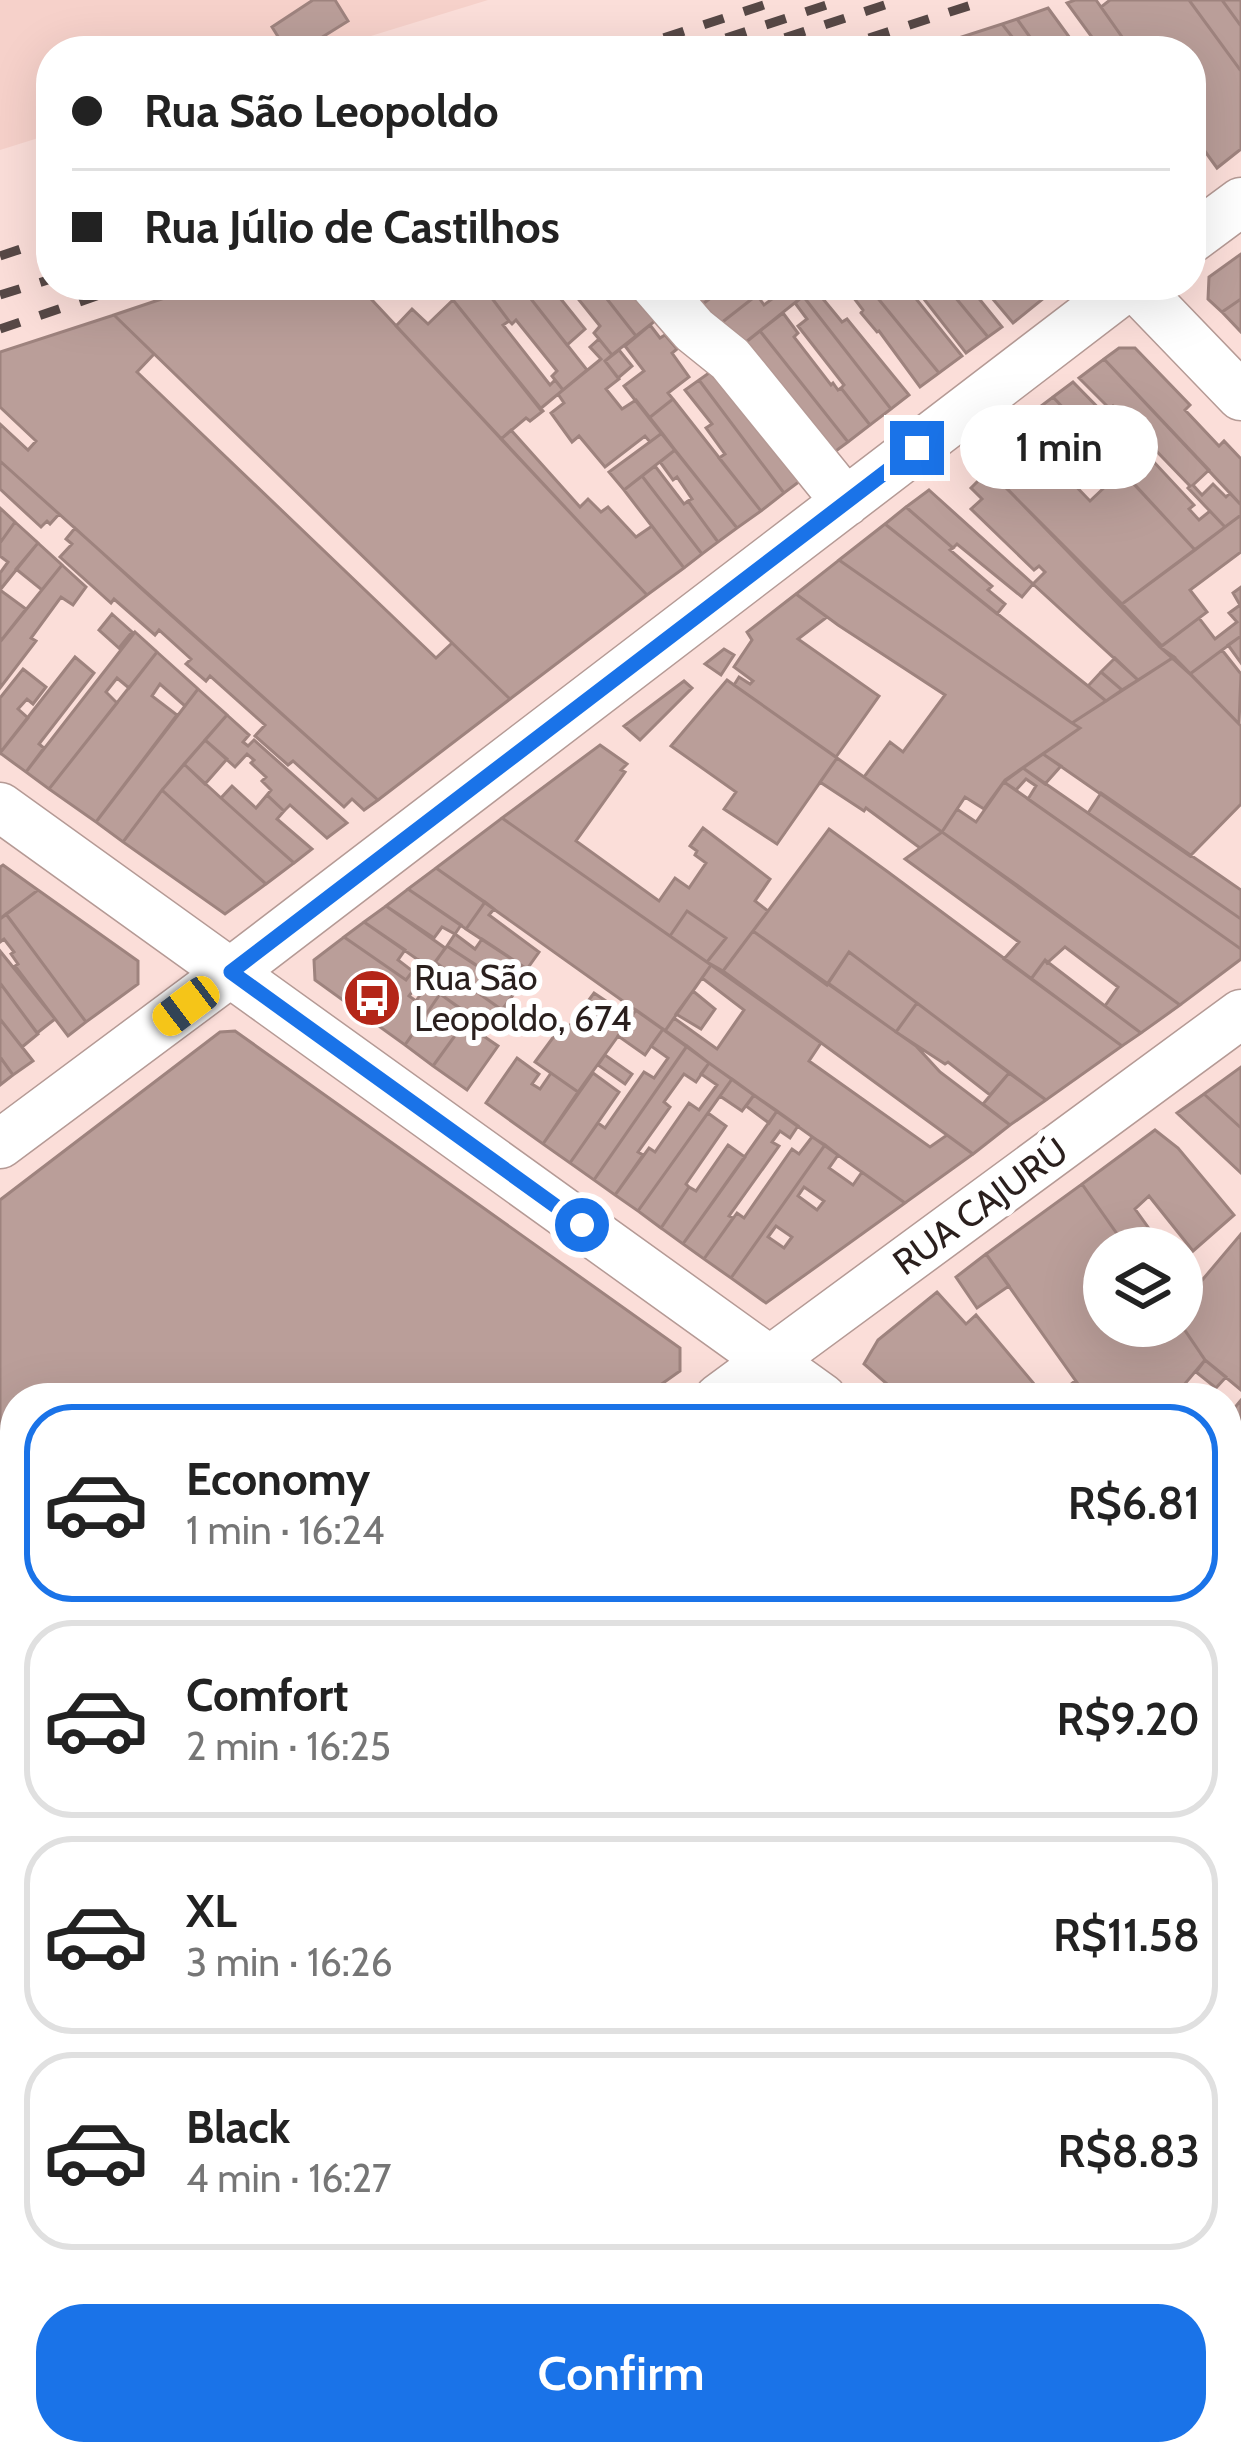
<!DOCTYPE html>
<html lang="en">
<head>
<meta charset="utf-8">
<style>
	:root { --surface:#fff; --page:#f6f6f6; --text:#222; --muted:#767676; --line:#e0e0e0; --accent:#1a73e8 }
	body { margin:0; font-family:Cabin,sans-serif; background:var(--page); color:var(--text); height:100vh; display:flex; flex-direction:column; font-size:45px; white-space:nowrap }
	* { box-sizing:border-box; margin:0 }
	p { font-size:39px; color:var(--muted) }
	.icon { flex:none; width:66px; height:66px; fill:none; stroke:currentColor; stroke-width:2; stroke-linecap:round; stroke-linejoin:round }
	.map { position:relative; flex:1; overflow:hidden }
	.side { position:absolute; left:0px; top:1383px; width:1242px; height:1083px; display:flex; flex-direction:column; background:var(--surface); border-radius:48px 48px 0 0; box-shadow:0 12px 48px #0002 }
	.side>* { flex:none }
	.top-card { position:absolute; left:36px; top:36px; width:1170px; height:264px; border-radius:48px; box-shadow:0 12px 48px #0002; display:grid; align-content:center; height:264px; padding:0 36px; background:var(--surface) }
	.controls { position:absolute; left:1083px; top:1227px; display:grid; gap:24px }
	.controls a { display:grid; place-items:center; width:120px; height:120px; border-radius:50%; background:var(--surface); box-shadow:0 12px 48px #0002; font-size:60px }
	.end { position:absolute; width:54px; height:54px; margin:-27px; border:15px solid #1a73e8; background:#fff; box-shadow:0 0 0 6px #fff }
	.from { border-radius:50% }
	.bubble { position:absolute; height:84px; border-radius:42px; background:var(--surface); box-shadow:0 12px 48px #0002; font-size:39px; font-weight:600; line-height:84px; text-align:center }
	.car { position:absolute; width:36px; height:72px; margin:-36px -18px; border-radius:15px; box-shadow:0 0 9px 3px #0007; background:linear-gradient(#f5c518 24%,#345 0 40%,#f5c518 0 76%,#345 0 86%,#f5c518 0) }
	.top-card b { display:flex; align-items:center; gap:42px; height:114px; font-size:45px }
	.top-card b+b { border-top:3px solid var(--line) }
	.top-card i { width:30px; height:30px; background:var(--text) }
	ul { padding:21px 0 0; list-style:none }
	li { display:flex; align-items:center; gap:36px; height:198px; margin:0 24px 18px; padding:0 12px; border:6px solid var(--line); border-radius:48px }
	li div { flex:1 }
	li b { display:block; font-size:45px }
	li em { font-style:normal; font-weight:600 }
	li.selected { border-color:var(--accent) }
	li>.icon { width:108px; height:108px; stroke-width:1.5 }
	.button { display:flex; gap:24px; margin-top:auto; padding:24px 36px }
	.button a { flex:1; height:138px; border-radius:48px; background:var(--accent); color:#fff; font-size:48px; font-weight:600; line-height:138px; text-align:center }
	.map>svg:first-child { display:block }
</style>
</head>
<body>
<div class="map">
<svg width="1241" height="2464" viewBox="0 0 1241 2464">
	<rect width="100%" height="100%" fill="#fbded9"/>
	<!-- built -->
	<path fill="#f6d1ca" d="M0 0H488L322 51H51V134L0 150Z"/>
	<!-- building -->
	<path fill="#ba9e99" stroke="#9e837e" stroke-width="3" fill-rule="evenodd" d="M313 0H335L348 21 300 51H287L272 27Z
		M1075 0H1096L1132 51H1102L1067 3Z
		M1110 0H1189L1241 71V149L1217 168 1191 132V51H1132L1101 7Z
		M1189 0H1222L1241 26V71Z
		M1222 0H1241V26Z
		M1048 8 1075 45 1071 48 1073 51H1040L1017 19Z
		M1017 19 1040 51H973L1013 38 1002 24Z
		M1002 24 1013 38 973 51H950L943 43Z
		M1241 254V299L1222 312 1208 299 1209 277Z
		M203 285H358L647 595 510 699 114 315Z
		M441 285H482L509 321 503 325 550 385 555 380 563 390 540 409Z
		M482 285H520L587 370 563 390 552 376 557 371 516 320 512 324 509 321Z
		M520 285H555L552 288 585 329 567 345Z
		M567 285H596L636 336 612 355 594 333 600 326Z
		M596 285H627L635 298 641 293 660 317 636 336Z
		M682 285H728L700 306Z
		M728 285H770L716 327 700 306Z
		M791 285H817L736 350 716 327 757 295 764 305Z
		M844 285H867L939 373 920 387 879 331 877 332 861 313 863 310Z
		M867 285H905L962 356 939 373Z
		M913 285H945L988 337 966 353Z
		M945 285H979L972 290 1002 327 988 337Z
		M981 285H1060L1013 323Z
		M814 288 842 322 847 319 909 395 891 409 803 296Z
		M803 296 891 409 870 425 841 388 844 385 798 326 807 319 795 303Z
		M1241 299V332L1222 312Z
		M453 300 543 411 530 421 526 418 501 439 396 326 412 309 428 324Z
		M783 313 798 333 794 337 831 385 833 383 838 390 841 388 870 425 848 442 760 331Z
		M114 315 154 354 137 372 436 658 452 643 510 699 378 800 0 461V424L28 450 36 441 0 407V352Z
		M650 325 660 338 665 335 677 349 672 353 689 377 668 393 673 399 649 418 624 386 644 371 625 346Z
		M760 331 848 442 825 459 736 350Z
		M599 339 612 355 605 361 619 379 606 389 622 409 636 400 662 433 650 442 645 436 605 467 579 436 572 442 551 413 564 403 558 394 601 359 590 347Z
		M1119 348H1135L1190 405 1185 410 1219 446 1224 441 1241 459V505L1104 359Z
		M619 350 632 366 618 378 605 361Z
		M1104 359 1209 470 1193 485 1202 495 1213 484 1226 497 1230 493 1241 505V515L1225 527 1188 488 1190 486 1113 406 1110 409 1079 378Z
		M716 368 808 475 784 493 699 380Z
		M699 380 784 493 761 511 719 458 725 454 706 428 712 424 685 390Z
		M1073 382 1117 427 1107 436 1114 443 1126 432 1194 505 1189 509 1199 520 1210 511 1225 527 1195 550 1053 397Z
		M1053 397 1114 462 1105 470 1090 455 1085 460 1070 445 1066 449 1032 413Z
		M673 399 761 511 737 528 649 418Z
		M1016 424 1090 501 1109 483 1101 474 1114 462 1195 550 1122 604 974 456Z
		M511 430 580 507 588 499 601 512 608 507 636 537 652 526 684 568 647 595 501 439Z
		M662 433 675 450 624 490 609 472Z
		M675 450 737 528 718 542 688 501 692 499 677 477 673 480 660 462Z
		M0 461 59 514 50 524 47 521 41 527 0 489Z
		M655 466 684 504 688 501 718 542 702 554 642 476Z
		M989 470 1160 647 1174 657 1138 680 1033 584 1045 572 1039 566 1034 570 971 509 982 499 971 488Z
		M642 476 702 554 684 568 624 490Z
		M929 490 1033 584 1022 597 957 544 953 548 906 507Z
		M906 507 953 548 950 550 992 586 988 590 1005 604 997 614 885 524Z
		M0 508 15 522 0 543Z
		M1241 515V552L1190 590 1207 612 1162 646 1122 604Z
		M15 522 38 543 0 590V573L8 562 0 556V543Z
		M885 524 1088 686 1106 701 1072 723 839 560Z
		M75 528 145 592 378 800 364 810 352 799 344 807 293 761 288 765 255 736 265 725 210 676 206 681 186 664 191 659 159 630 155 635 114 599 111 603 60 557 72 544 66 539Z
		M38 543 62 565 42 590 16 569Z
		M839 560 1072 723 1080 728 1005 780 984 809 965 797 942 832 864 777 890 742 903 752 945 695 838 625 796 594Z
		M62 565 86 587 73 605 61 597 31 638 36 641 0 688V642Z
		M1241 587V636L1190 674 1160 647 1199 618 1215 639 1237 622 1229 613 1240 605 1233 593Z
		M0 590 26 609 0 642Z
		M796 594 827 617 798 639 879 696 836 757 734 685 739 677 750 684 753 681 734 667 752 640 747 632Z
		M112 614 132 632 119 648 99 630Z
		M135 632 157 652 129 688 117 678 106 692 117 703 49 789 26 772Z
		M1241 636V663L1228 645Z
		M724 649 734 655 721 675 705 664Z
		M1222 650 1241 674 1239 724 1190 674Z
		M157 652 198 689 185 706 160 684 152 696 177 715 96 822 49 789Z
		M75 657 94 673 39 744 44 748 26 772 0 753Z
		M1174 657 1241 726V804L1190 856 1043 754 1080 728 1072 723Z
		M1115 658 1138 680 1122 690 1101 672Z
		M23 669 46 687 33 704 27 699 18 709 28 718 0 753V698Z
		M1101 672 1122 690 1106 701 1088 686Z
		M727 680 837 758 777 844 724 809 736 792 671 746Z
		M684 681 692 688 640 740 624 726Z
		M198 689 227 715 162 790 123 842 96 822Z
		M227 715 249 735 243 742 248 746 254 740 347 823 327 838 290 805 284 811 267 795 271 790 262 781 266 777 251 763 254 760 247 754 235 767 205 740Z
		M205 740 227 759 205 784 184 764Z
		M600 745 627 764 621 770 625 772 576 841 659 901 675 878 689 888 706 863 695 855 697 851 690 846 703 828 770 879 755 901 768 911 723 971 707 962 726 938 687 911 670 936 502 818Z
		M1043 754 1061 766 1045 784 1023 768Z
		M837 758 864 777 942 832 920 848 866 808 864 811 820 782Z
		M184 764 221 798 294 863 266 884 162 790Z
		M1023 768 1241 919V949L1028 799 1036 786 1026 779 1016 790 1004 782Z
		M1004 782 1241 949V959L1180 1005 942 832 957 809 976 822Z
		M232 786 256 808 267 795 284 811 277 819 312 849 294 863 221 798Z
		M162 790 266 884 225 914 123 842Z
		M1101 793 1241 890V919L1088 813Z
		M502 818 711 965 665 1031 436 868Z
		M829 829 888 872 1122 1046 1046 1100 849 952 827 985 753 931Z
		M942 832 1014 883 1180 1005 1141 1033 1105 1006 1118 987 1065 947 1047 963 1045 960 1031 979 1004 959 1019 942 905 859Z
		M3 865 38 890 0 919V867Z
		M436 868 485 902 466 929 408 889Z
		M408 889 461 925 455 934 442 927 434 938 386 906Z
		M38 890 138 961V984L86 1022 6 914Z
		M485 902 494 909 489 915 539 952 527 969 466 929Z
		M386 906 445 948 431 969 364 922Z
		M687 911 726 938 707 962 670 936Z
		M6 914 86 1022 68 1036 15 966 18 964 11 954 14 952 4 939 0 942V919Z
		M364 922 405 950 398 960 411 970 419 960 431 969 422 979 412 972 406 980 344 937Z
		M753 931 916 1046 940 1072 1010 1125 973 1154 723 971Z
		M455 934 475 949 482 939 527 969 512 989 447 946Z
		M344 937 406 980 412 972 422 979 409 996 416 1001 427 985 440 994 405 1045 315 980 314 960Z
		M447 946 516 991 502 1010 435 962Z
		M0 951 55 1019 37 1033 0 983Z
		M849 952 917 1003 896 1032 828 983Z
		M1045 960 1105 1006 1141 1033 1122 1046 1031 979Z
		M435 962 502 1010 488 1029 421 980Z
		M711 965 821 1043 809 1061 930 1147 947 1135 973 1154 905 1203 709 1063 665 1031 674 1018 717 1049 744 1010 702 978Z
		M0 983 38 1034 22 1047 0 1019Z
		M693 991 715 1009 701 1029 676 1014Z
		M594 993 631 1018 578 1092 535 1062 563 1024 568 1028Z
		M440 994 470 1015 433 1066 405 1045Z
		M917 1003 1009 1073 990 1095 948 1062 945 1064 896 1032Z
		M636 1010 663 1029 645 1055 618 1036Z
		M470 1015 482 1023 476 1031 498 1046 467 1090 433 1066Z
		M0 1019 33 1061 13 1075 0 1057Z
		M663 1029 687 1046 594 1180 570 1163 598 1123 605 1128 644 1072 654 1078 668 1058 651 1046Z
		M235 1031 680 1348V1371L642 1398H15V1538L0 1549V1200L220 1032Z
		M687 1046 709 1063 696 1082 684 1074 664 1102 670 1107 638 1152 643 1155 615 1195 594 1180Z
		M605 1055 632 1074 625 1084 598 1065Z
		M1 1058 13 1075 0 1085V1059Z
		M517 1058 539 1074 532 1084 540 1089 551 1073 578 1092 543 1144 486 1103Z
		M709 1063 732 1079 638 1211 615 1195 649 1148 655 1152 689 1103 699 1110 717 1085 701 1074Z
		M1241 1067V1128L1204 1094Z
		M593 1073 619 1092 570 1163 543 1144Z
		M1009 1073 1046 1100 1010 1125 983 1104Z
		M732 1079 754 1095 742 1111 720 1096Z
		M1204 1094 1241 1128V1173L1177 1113Z
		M754 1095 777 1111 769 1123 746 1106Z
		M777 1111 798 1126 790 1138 780 1131 772 1142 779 1146 729 1216 733 1218 704 1259 683 1244Z
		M708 1113 726 1126 686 1184 689 1187 661 1228 638 1211Z
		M1155 1130 1178 1148 1234 1215 1193 1251 1149 1196 1135 1209 1163 1248H1127L1082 1184Z
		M812 1137 825 1145 731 1278 704 1259 737 1213 744 1218 792 1149 799 1154Z
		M728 1145 745 1157 683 1244 661 1228 689 1187 696 1191Z
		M825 1145 838 1155 829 1168 853 1185 862 1172 905 1203 766 1303 731 1278ZM804 1187 824 1201 817 1210 798 1196ZM776 1226 792 1237 784 1248 768 1237Z
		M1082 1184 1127 1248H1104V1326H1182L1205 1360 1173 1398H1142L1132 1390 1123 1398H1100L1096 1394 1088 1398 986 1254Z
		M1241 1234V1390L1205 1360 1182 1326V1275L1193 1291Z
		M986 1254 1009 1286 977 1308 956 1277Z
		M937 1292 966 1324 976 1315 1035 1385 1020 1398H979L975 1394 970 1398H903L864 1364 878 1340Z
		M1205 1360 1226 1377 1216 1388 1196 1372Z
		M1075 1381 1088 1398H1058L1057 1396Z
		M1241 1400V1444L1230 1457 1227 1455V1417Z
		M1241 1444V1470L1227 1487V1461Z
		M1241 1499V1547L1227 1564V1515Z
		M15 1538V1669L0 1648V1549Z
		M1232 1599 1240 1604 1241 1602V1643L1227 1633V1605Z
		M0 1648 15 1669V1771L0 1782Z
		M1238 1750 1241 1752V1787L1227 1804V1765Z
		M1241 1787V1834L1228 1850 1227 1804Z
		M15 1811V1850L0 1861V1821Z
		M1241 1834V1858L1228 1850Z
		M1228 1850 1241 1858V1890L1227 1877Z
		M1227 1903 1241 1916V1951L1227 1933Z
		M1227 1933 1241 1951V2026L1227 2037Z
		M15 1969V2029L2 2038 0 2034V1980Z
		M1241 2140V2245L1227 2226V2151Z
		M1227 2226 1241 2245V2289L1227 2270Z
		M15 2250V2332L0 2343V2261Z
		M1227 2278 1241 2297V2332L1227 2313Z
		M15 2332V2451H205L188 2464H0V2343Z
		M1241 2334V2351L1235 2356 1227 2344Z
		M1227 2346 1239 2362 1227 2371Z
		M1227 2381 1241 2399V2431L1227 2442Z
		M1229 2440 1241 2457V2464H1235L1225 2451Z
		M205 2451H226L236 2464H188Z
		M401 2451H448L454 2457 447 2464H402L395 2458Z
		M460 2451H477L491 2464H447Z
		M477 2451H562L576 2464H491Z
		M562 2451H621L635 2464H576Z
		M946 2451H979L961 2464H952Z
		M979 2451H1004L1014 2464H969L975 2460 971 2456Z
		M1004 2451H1037L1041 2456 1030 2464H1014Z
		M1048 2451H1096L1086 2459 1090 2464H1030Z
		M1114 2451H1134L1138 2461 1133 2464H1097Z
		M1152 2451H1181L1162 2464Z
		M1215 2451H1225L1235 2464H1204L1202 2461Z
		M829 2452 846 2455 850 2464H812Z"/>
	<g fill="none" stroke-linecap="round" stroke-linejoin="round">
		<defs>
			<path id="minor" d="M1191 239 1241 202
				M655 285 694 330 730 359 846 502
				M1134 285 1241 396
				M0 807 822 1398
				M0 1144 231 972 1129 285
				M719 1398 1241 1014
				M1227 1690 1241 1700
				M0 1927 15 1916
				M1227 2090 1241 2080
				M0 2149 15 2164
				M310 2451 323 2464
				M899 2451 906 2464
				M730 2464 748 2451"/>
		</defs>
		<!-- minor casing -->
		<use href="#minor" stroke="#b59a95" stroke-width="51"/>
		<!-- minor -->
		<use href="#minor" stroke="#fff" stroke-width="48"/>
		<!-- rail -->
		<path stroke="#574846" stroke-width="9" stroke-dasharray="21 21" stroke-linecap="butt" d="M624 51 779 0
			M686 51 842 0
			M745 51 900 0
			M829 51 987 0
			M0 256 51 239
			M0 295 51 279
			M0 329 129 285"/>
	</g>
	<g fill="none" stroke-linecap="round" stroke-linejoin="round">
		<!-- route -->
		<path stroke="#1a73e8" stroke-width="15" d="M582 1225 231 972 917 448"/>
	</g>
	<!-- icons -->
	<defs>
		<symbol id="bus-disc" viewBox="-11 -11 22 22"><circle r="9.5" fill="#b42618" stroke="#fff"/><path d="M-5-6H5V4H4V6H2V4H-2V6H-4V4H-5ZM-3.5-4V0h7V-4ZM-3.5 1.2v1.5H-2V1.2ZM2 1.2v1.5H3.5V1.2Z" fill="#fff"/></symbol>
	</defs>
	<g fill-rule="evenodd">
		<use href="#bus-disc" x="339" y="965" width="66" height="66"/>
	</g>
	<g text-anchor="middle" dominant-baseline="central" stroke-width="12" stroke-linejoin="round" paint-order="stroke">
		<!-- poi labels -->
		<g font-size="36" fill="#2a1f1d" stroke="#fff" text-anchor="start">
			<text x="414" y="977">Rua São<tspan x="414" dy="41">Leopoldo, 674</tspan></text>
		</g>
		<!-- street labels -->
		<g font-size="36" fill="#2a1f1d" stroke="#fff">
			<text transform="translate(980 1206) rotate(-36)">RUA CAJURÚ</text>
		</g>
	</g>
</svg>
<div class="controls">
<a><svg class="icon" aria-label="layers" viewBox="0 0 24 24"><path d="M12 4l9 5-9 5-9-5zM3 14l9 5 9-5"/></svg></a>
</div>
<i class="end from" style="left:582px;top:1225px"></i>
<i class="end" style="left:917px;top:448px"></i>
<div class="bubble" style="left:960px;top:405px;width:198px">1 min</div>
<i class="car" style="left:186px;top:1006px;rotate:233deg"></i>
<div class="top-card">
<b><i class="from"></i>Rua São Leopoldo</b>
<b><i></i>Rua Júlio de Castilhos</b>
</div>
<section class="side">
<ul>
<li class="selected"><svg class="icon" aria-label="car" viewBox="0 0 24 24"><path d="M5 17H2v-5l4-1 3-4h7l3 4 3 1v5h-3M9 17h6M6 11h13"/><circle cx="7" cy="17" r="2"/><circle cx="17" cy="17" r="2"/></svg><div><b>Economy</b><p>1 min · 16:24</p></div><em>R$6.81</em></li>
<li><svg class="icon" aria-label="car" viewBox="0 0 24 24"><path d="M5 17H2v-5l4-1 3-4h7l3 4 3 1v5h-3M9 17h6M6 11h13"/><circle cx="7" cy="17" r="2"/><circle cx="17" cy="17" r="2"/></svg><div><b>Comfort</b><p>2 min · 16:25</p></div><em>R$9.20</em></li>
<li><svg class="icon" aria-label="car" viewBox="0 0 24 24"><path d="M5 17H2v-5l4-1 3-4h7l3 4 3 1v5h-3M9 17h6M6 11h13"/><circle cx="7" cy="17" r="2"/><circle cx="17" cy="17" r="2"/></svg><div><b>XL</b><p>3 min · 16:26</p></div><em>R$11.58</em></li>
<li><svg class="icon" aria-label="car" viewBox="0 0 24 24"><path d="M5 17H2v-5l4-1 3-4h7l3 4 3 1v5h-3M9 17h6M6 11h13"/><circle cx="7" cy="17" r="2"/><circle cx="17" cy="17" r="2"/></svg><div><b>Black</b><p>4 min · 16:27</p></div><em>R$8.83</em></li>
</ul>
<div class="button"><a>Confirm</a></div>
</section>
</div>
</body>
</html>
